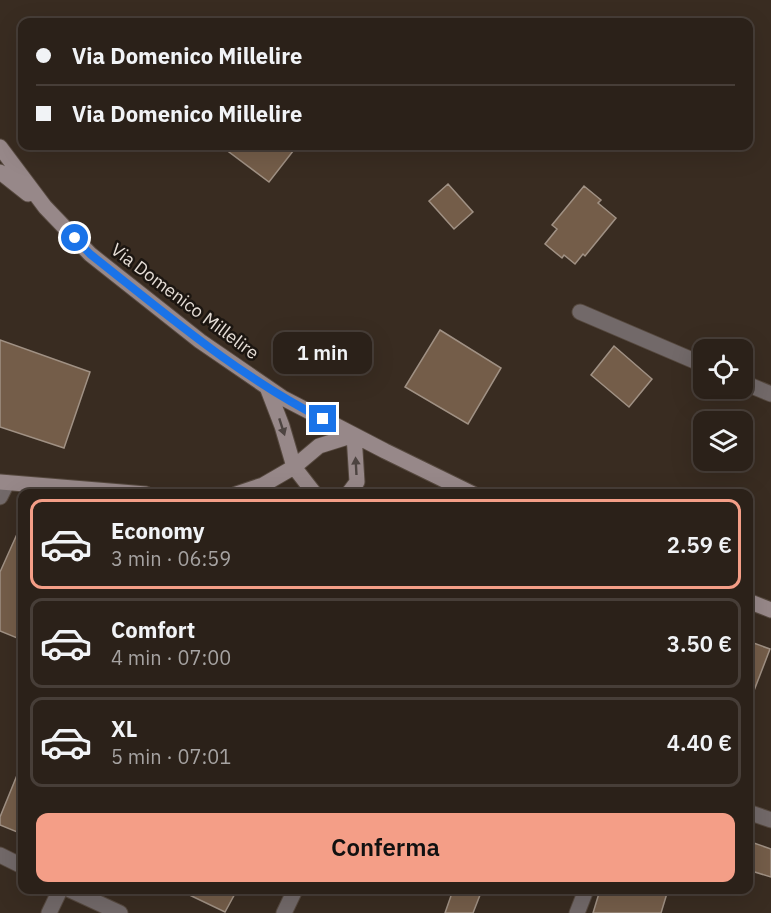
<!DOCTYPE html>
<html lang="it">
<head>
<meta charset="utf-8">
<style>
	:root { --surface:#2b2119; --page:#372e26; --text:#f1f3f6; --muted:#a6a3a2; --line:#473e38; --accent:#f49e87 }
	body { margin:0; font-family:"IBM Plex Sans",sans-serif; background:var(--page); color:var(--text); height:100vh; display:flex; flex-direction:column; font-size:22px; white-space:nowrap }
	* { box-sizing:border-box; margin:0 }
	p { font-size:20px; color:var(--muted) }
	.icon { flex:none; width:33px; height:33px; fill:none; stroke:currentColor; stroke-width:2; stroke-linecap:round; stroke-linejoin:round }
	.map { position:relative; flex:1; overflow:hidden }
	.side { position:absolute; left:18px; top:489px; width:735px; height:405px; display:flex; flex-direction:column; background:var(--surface); border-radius:12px; box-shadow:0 6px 24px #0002,0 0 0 2px var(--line) }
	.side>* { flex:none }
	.guide { position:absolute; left:18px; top:18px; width:735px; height:132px; border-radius:12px; box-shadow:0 6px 24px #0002,0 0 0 2px var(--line); display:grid; align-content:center; height:132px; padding:0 18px; background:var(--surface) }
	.controls { position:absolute; left:693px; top:339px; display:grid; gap:12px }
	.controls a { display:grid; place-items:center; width:60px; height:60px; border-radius:12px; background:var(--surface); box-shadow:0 6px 24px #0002,0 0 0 2px var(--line); font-size:30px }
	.end { position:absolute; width:27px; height:27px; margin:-14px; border:8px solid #1a73e8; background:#fff; box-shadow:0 0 0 3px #fff }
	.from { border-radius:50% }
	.bubble { position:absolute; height:42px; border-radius:12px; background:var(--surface); box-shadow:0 6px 24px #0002,0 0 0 2px var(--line); font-size:20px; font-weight:600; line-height:42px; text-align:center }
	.guide b { display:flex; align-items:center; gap:21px; height:57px; font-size:22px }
	.guide b+b { border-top:2px solid var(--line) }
	.guide i { width:15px; height:15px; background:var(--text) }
	ul { padding:10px 0 0; list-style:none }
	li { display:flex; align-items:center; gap:18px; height:90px; margin:0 12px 9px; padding:0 6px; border:3px solid var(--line); border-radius:12px }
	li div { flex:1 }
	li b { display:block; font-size:22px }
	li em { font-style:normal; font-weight:600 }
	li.current { border-color:var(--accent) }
	li>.icon { width:54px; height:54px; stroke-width:1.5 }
	.primary-button { display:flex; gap:12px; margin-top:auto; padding:12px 18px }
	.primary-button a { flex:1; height:69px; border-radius:12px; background:var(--accent); color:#111; font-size:24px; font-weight:600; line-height:69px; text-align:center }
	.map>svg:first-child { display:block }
</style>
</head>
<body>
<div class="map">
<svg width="771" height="913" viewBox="0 0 771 913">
	<rect width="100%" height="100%" fill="#392c21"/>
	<!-- building -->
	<path fill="#745d49" stroke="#a09184" stroke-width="1.5" d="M221 146H297L269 182Z
		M448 184 473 212 454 229 429 201Z
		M584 186 601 200 598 203 616 218 585 256 583 254 575 264 564 255 562 258 545 244 557 229 552 225Z
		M440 330 501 368 468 424 405 387Z
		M0 340 90 372 64 448 0 427Z
		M614 346 652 379 629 407 591 375Z
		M22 523V640L0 631V572Z
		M748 641 770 649 750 701H748Z
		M22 763V834L0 825V817Z
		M748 841 771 849V877L748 870Z
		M179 890H237L225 912Z
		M453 890H482L473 913H445Z
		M600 890H668L661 913H593Z"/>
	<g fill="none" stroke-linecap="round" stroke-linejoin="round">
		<defs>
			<path id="street" d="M580 312 704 365
				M742 382 771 394
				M0 497 7 483
				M748 812 771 820
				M0 855 22 866
				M70 890 120 913
				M49 913 60 890
				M284 913 295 890
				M577 913 586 890"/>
			<path id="secondary" d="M0 147 45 207 90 254 200 341 283 398 385 451 473 494
				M0 172 28 194
				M267 387 282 426 294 467 315 494
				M0 482 146 494
				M236 494 263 485 294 467 319 446 354 435
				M348 494 357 482 354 435
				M748 601 771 610"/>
		</defs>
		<!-- street casing -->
		<use href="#street" stroke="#55483e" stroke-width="17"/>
		<!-- secondary casing -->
		<use href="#secondary" stroke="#55483e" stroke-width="17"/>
		<!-- street -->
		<use href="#street" stroke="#726969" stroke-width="15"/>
		<!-- secondary -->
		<use href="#secondary" stroke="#978889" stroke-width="15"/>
	</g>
	<!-- one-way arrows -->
	<defs><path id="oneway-solid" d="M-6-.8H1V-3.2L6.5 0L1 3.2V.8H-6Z" transform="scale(1.5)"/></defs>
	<g fill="#4d4441">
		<use href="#oneway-solid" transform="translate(282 427) rotate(72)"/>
		<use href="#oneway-solid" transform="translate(356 466) rotate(-93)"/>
	</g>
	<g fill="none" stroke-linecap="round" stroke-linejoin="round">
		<!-- route -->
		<path stroke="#1a73e8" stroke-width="8" d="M75 238 90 254C165 313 238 376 323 419"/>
	</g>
	<g text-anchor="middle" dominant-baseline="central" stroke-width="5" stroke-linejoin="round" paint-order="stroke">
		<!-- street labels -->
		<g font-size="18" fill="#e6ded7" stroke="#1c1611">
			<text transform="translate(185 301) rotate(37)">Via Domenico Millelire</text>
		</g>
	</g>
</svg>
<div class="controls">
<a><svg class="icon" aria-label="locate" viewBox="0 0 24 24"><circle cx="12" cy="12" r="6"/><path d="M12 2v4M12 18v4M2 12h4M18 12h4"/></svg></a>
<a><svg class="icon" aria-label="layers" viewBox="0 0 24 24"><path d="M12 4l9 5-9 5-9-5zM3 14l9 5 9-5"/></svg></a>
</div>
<i class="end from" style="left:75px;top:238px"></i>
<i class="end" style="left:323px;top:419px"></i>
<div class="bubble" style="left:273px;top:332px;width:99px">1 min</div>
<div class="guide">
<b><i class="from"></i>Via Domenico Millelire</b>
<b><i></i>Via Domenico Millelire</b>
</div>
<section class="side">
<ul>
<li class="current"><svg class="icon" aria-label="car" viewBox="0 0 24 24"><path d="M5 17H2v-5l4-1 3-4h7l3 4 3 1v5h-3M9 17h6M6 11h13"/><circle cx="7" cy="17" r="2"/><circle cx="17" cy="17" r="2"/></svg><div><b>Economy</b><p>3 min · 06:59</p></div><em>2.59 €</em></li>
<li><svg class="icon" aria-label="car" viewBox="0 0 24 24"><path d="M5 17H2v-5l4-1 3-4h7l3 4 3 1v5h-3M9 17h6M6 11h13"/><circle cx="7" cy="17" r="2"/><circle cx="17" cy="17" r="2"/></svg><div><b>Comfort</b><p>4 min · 07:00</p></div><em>3.50 €</em></li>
<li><svg class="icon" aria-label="car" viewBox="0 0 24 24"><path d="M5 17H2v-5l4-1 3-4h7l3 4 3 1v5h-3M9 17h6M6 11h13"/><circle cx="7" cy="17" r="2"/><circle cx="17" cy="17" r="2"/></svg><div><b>XL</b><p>5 min · 07:01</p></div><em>4.40 €</em></li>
</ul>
<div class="primary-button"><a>Conferma</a></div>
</section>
</div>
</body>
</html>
